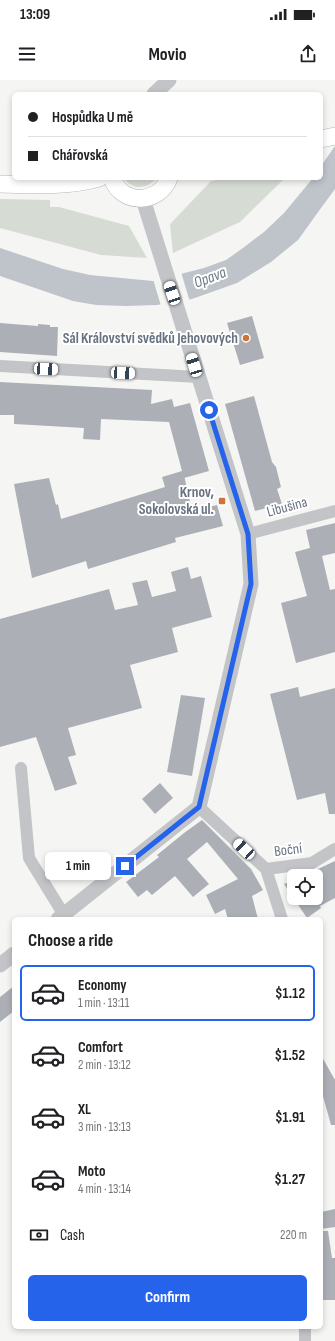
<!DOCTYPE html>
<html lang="en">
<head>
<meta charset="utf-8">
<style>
	:root { --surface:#fff; --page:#f6f6f6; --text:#202124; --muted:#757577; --line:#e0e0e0; --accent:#2563eb }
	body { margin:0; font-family:"Sofia Sans Condensed",sans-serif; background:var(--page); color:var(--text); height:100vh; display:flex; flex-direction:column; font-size:15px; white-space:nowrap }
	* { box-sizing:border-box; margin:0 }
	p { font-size:13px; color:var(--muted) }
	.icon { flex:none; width:22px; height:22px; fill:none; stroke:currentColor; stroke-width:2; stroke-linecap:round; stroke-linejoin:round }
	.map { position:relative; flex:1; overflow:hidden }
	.side { position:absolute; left:12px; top:837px; width:311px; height:412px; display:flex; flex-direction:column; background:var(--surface); border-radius:6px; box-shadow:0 2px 6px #0003 }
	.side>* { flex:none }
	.banner { position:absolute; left:12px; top:12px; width:311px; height:88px; border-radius:6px; box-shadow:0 2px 6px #0003; display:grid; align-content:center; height:88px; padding:0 16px; background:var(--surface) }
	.controls { position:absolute; left:287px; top:789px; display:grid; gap:8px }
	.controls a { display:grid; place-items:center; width:36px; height:36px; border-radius:6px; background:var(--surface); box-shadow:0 2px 6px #0003; font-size:20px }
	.end { position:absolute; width:18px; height:18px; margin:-9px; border:5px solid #2563eb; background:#fff; box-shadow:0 0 0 2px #fff }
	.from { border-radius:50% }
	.bubble { position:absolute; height:28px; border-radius:6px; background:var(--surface); box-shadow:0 2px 6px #0003; font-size:13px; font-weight:700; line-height:28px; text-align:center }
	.car { position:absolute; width:12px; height:24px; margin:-12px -6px; border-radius:5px; box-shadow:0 0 3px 1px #0007; background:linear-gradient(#fff 24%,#345 0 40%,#fff 0 76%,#345 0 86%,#fff 0) }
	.banner b { display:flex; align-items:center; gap:14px; height:38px; font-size:15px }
	.banner b+b { border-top:1px solid var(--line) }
	.banner i { width:10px; height:10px; background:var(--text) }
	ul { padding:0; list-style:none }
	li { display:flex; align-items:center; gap:12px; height:56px; margin:0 8px 6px; padding:0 8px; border:2px solid transparent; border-radius:6px }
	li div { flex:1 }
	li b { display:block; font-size:15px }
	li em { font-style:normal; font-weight:700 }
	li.active { border-color:var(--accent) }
	li>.icon { width:36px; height:36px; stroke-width:1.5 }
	h2 { padding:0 16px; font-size:18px; line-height:48px }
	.pay { display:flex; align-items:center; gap:10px; height:44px; padding:0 16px; font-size:15px }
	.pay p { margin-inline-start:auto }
	.primary-button { display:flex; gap:8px; margin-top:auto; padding:8px 16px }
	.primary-button a { flex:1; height:46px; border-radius:6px; background:var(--accent); color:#fff; font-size:16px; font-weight:700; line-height:46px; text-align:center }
	.status { display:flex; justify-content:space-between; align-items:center; height:28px; padding:0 20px; background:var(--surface); direction:ltr }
	.status svg { height:11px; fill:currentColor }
	header { display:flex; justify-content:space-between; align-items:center; height:52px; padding:0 16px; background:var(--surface); font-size:18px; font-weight:700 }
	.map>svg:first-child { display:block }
</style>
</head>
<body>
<div class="status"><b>13:09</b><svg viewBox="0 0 49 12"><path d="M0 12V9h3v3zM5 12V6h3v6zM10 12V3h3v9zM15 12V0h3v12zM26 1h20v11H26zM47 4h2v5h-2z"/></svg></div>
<header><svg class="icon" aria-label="menu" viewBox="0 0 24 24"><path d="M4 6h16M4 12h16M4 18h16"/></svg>Movio<svg class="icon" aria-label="share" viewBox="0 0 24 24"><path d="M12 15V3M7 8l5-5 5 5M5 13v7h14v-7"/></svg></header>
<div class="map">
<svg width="335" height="1261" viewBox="0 0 335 1261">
	<rect width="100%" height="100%" fill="#f5f5f3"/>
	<!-- green -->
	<path fill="#d6dcd4" d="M124 98H157C147 109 133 111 124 98Z
		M230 98H285L240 142 173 173 170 145 173 141 211 101Z
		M0 119 50 120V127H59L129 146 147 178 101 175 0 148Z"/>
	<!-- water -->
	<path fill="#bec4ca" d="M335 66V109L321 128 298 160 271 182 237 203 192 219 157 225 126 226 96 225 73 221 0 196V168L63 189 90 195 153 201 204 188 226 180 243 168 264 152 284 133 313 98H321V86Z"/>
	<!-- pier -->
	<path fill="#f5f5f3" d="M181 192 190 222 161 226 153 199Z"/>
	<!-- building -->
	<path fill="#acb0b6" d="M252 236 264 278 240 285 227 243Z
		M0 243 38 246V244L50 245V247H58L57 276 0 272Z
		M0 302 152 310 151 324 172 319 174 327 190 323 209 391 184 398V395L192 431 217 425 223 446 175 458 176 462 88 489 86 481 32 498 14 404 49 398 56 425 58 424 61 439 165 407 162 397 182 391 169 342 101 339 100 360 83 359 84 348 14 344V335H0Z
		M254 316 272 382 276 387 281 407 277 409 282 424 255 431 225 324Z
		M335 443V473L322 476 330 510 335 509V572L296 583 281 523 307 516 295 472 310 468 306 450Z
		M188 487 191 499 201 496 212 537 172 548 178 572 130 585 142 628 68 648 76 675 68 677 77 704 55 711 36 657 0 667V539L109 509 115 530 138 525 132 503 147 500 152 517 176 511 171 492Z
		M298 607 300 617 335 608V734H329L325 713 297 720 270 614Z
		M181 615 205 618 192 696 167 692Z
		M160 703 173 718 155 734 142 719Z
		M202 740 251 789 263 810 252 816 258 839H228L225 829 215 834 206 815 238 799 207 762 187 779 209 804 193 817 175 796 152 815 147 810 138 817 126 802 159 777 157 775 184 753Z
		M335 781V818L320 826 321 828 307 838 284 804 294 800V818H316V796H303Z
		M14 906V931L0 942V917Z
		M321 975 335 1000V1045H331L321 1009Z
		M335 1129V1147L321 1149V1132Z
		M321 1151H328L332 1178H335V1220H321Z"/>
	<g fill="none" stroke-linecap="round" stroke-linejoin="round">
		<defs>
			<path id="secondary" d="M321 59 335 56
				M112 98C121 125 159 125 169 98
				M0 104C33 105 67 107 99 98"/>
		</defs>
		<!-- secondary casing -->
		<use href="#secondary" stroke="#b4b7bc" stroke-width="18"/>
		<!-- minor -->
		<path stroke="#c2c4c7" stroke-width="12" d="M0 286 198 297
			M248 454 335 431
			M21 688 29 778 64 835
			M199 727 266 789 282 839
			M266 789 312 783 335 769
			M305 1247V1261"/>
		<!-- tertiary -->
		<path stroke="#c2c4c7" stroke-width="15" d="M154 14 169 0
			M58 839 199 727 251 504 248 454 143 119
			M0 885 14 874"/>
		<!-- secondary -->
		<use href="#secondary" stroke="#fff" stroke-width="17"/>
	</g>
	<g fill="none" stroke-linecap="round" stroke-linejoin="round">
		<!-- route -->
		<path stroke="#2563eb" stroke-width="5" d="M125 786 199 727 251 504 248 454 209 330"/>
	</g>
	<!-- markers -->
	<g fill="#ce733a" stroke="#fff" stroke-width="1.5">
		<circle cx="246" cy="258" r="4"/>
		<rect x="218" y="417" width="8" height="8" rx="2"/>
	</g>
	<g text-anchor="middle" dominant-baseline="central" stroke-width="4" stroke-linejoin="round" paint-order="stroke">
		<!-- poi labels -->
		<g font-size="15" font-weight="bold" fill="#687280" stroke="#fff" text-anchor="end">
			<text x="238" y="258">Sál Království svědků Jehovových</text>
			<text x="214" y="412">Krnov,<tspan x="214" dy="17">Sokolovská ul.</tspan></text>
		</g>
		<!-- street labels -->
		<g font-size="15" fill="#687280" stroke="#fff">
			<text transform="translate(287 427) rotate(-15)">Libušina</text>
			<text transform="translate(288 770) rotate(-7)">Boční</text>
		</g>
		<!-- water labels -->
		<g font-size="16" font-style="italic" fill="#697883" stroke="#fff">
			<text transform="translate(210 198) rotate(-21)">Opava</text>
		</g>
	</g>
</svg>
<div class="controls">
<a><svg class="icon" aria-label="locate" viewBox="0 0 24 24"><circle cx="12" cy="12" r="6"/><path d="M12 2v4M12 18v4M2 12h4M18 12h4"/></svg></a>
</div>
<i class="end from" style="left:209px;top:330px"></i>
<i class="end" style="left:125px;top:786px"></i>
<div class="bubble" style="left:45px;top:772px;width:66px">1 min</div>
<i class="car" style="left:172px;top:213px;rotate:341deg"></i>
<i class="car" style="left:194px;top:285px;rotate:343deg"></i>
<i class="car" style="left:46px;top:289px;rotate:93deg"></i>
<i class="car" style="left:123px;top:293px;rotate:93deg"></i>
<i class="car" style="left:244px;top:769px;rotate:313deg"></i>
<div class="banner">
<b><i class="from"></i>Hospůdka U mě</b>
<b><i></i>Chářovská</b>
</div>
<section class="side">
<h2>Choose a ride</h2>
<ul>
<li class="active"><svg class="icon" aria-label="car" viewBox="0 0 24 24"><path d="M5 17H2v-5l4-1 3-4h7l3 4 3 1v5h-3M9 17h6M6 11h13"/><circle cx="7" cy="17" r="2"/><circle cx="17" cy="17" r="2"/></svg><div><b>Economy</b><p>1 min · 13:11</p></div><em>$1.12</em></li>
<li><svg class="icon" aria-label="car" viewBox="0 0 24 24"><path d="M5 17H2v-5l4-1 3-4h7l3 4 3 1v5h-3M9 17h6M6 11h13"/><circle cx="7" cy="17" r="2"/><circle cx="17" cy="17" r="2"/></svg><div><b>Comfort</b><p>2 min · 13:12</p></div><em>$1.52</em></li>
<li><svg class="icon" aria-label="car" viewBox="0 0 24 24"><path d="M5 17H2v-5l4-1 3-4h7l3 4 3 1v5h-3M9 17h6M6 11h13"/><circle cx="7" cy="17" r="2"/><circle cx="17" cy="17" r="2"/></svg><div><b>XL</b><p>3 min · 13:13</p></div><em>$1.91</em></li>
<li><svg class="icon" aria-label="car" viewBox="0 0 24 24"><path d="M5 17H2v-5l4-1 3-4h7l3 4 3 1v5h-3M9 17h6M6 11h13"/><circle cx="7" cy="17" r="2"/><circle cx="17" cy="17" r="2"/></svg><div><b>Moto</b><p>4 min · 13:14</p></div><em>$1.27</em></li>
</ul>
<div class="pay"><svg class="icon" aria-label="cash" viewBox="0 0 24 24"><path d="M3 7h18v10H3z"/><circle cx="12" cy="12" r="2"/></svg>Cash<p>220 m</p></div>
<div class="primary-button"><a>Confirm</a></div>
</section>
</div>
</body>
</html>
